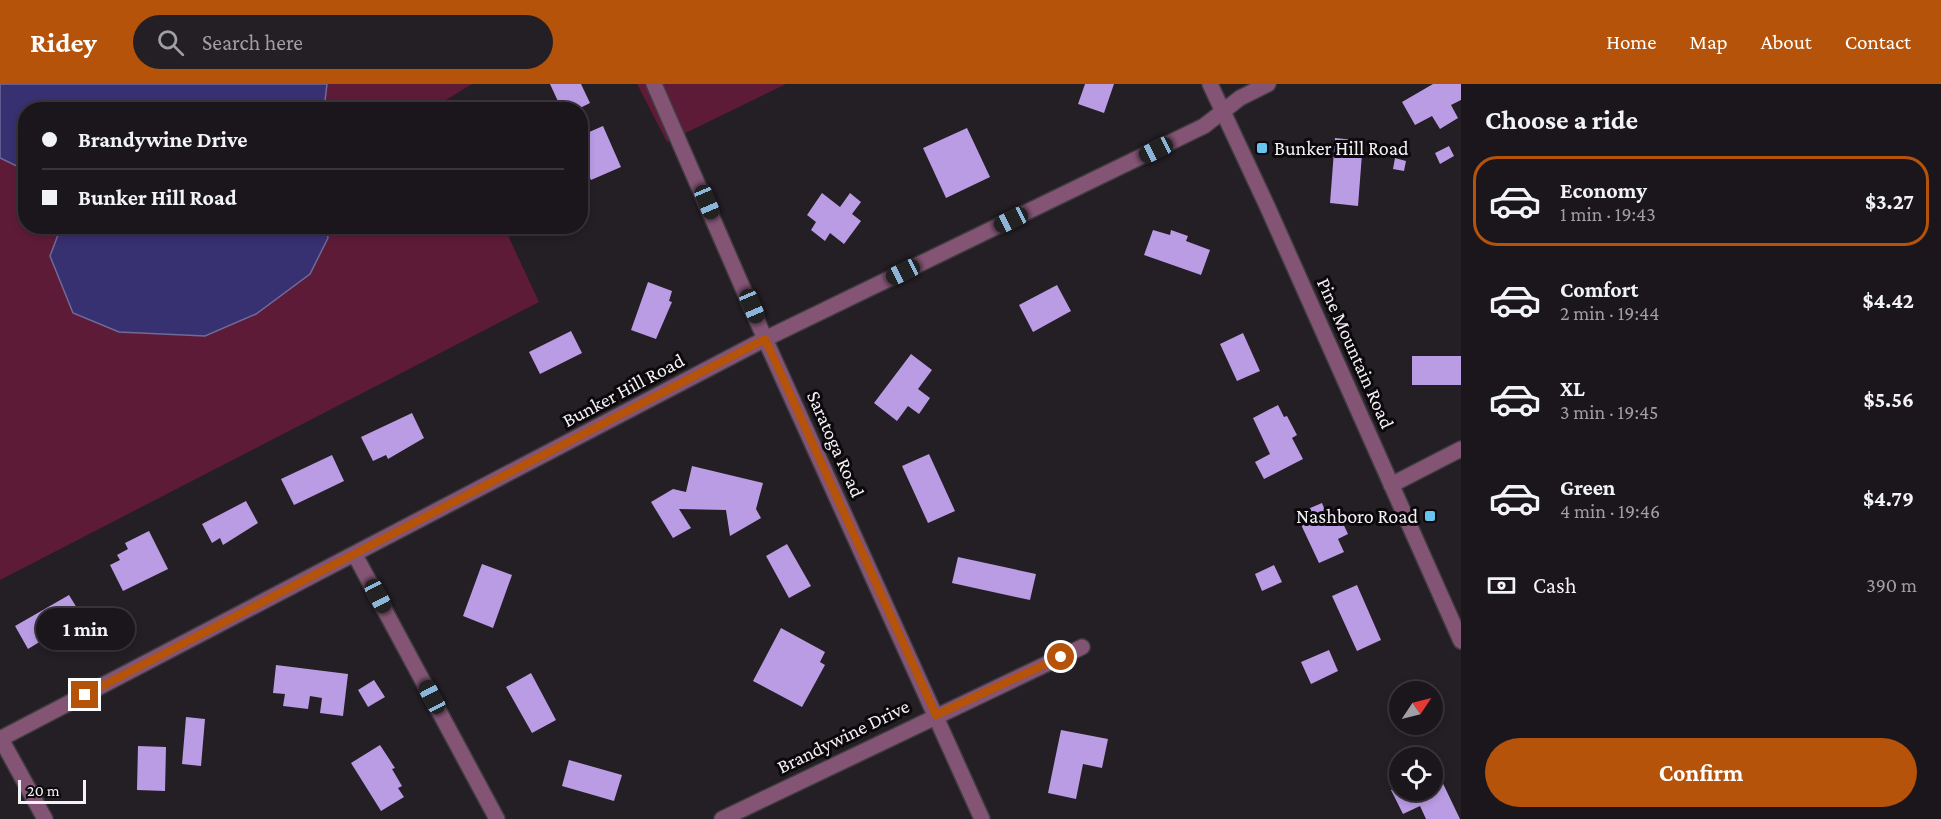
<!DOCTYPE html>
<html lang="en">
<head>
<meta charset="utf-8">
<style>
	:root { --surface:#1b161c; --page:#241f25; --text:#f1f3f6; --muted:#a09fa3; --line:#39353b; --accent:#b45309 }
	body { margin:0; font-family:"Crimson Pro",serif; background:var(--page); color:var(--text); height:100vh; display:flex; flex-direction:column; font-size:22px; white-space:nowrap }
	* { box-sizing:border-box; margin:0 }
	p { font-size:20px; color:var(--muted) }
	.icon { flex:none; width:33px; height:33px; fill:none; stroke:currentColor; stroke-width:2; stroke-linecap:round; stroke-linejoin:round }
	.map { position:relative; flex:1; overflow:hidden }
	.panel { display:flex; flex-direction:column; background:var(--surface); width:480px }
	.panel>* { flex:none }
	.guide { position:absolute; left:18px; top:18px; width:570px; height:132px; border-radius:24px; box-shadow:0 3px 9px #0003,0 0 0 2px var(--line); display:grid; align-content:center; height:132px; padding:0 24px; background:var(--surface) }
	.needle { width:39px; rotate:55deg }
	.fabs { position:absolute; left:1389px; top:597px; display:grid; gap:12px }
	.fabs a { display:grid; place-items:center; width:54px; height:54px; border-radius:50%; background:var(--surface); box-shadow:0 3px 9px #0003,0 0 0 2px var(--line); font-size:30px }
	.scale { position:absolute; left:18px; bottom:15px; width:68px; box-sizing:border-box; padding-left:6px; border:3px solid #f4f1f5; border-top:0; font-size:16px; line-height:21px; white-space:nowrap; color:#f4f1f5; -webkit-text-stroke:4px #0c090c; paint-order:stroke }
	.end { position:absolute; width:27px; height:27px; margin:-14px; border:8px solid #b45309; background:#fff; box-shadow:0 0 0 3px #fff }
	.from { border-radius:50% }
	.bubble { position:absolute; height:42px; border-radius:21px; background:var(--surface); box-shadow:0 3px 9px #0003,0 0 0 2px var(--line); font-size:20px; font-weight:700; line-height:42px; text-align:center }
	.car { position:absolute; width:18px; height:36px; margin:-18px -9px; border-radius:8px; box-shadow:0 0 4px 2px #0007; background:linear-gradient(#222 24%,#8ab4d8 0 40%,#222 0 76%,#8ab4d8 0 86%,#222 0) }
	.guide b { display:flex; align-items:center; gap:21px; height:57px; font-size:22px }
	.guide b+b { border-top:2px solid var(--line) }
	.guide i { width:15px; height:15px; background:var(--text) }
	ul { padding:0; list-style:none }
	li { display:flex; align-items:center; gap:18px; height:90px; margin:0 12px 9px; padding:0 12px; border:3px solid transparent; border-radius:24px }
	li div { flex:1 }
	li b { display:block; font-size:22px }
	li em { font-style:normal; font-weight:700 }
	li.current { border-color:var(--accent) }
	li>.icon { width:54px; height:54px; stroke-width:1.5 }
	h2 { padding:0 24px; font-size:27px; line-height:72px }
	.pay { display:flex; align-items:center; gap:15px; height:66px; padding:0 24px; font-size:22px }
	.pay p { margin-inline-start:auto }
	.primary-button { display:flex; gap:12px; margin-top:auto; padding:12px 24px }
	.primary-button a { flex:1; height:69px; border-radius:36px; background:var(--accent); color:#fff; font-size:24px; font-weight:700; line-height:69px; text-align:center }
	header { display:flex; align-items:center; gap:36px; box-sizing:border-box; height:84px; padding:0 30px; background:var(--accent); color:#fff }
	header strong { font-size:28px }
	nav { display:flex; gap:33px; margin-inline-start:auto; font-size:21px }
	.search { width:420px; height:54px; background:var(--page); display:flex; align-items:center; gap:15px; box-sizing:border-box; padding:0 21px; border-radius:33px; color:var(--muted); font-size:22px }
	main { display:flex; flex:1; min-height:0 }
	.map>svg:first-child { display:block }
</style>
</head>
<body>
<header>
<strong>Ridey</strong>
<div class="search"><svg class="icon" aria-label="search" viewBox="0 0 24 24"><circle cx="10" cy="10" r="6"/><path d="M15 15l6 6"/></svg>Search here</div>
<nav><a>Home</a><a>Map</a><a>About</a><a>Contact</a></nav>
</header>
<main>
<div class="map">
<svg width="1461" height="735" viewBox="0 0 1461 735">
	<rect width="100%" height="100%" fill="#241e25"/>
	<!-- green -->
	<path fill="#5e1b38" d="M0 0H472L446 16 450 25 26 26V142L504 143 539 218 0 496Z
		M637 0H786L667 58Z"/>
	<!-- water -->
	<path fill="#373071" stroke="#706a99" stroke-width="1.5" d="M0 0H327L324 25 26 26 25 86 0 74Z
		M326 142 328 154 310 190 256 230 205 252 119 248 73 229 50 172 61 143Z"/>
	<!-- building -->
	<path fill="#ba9ce5" d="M550 0H581L590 19 576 26H562Z
		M1085 0H1114L1104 29 1078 20Z
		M1433 0H1461V16L1451 21 1458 34 1440 45 1432 32 1415 41 1402 18Z
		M603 42 621 83 591 96 580 74V52Z
		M967 44 990 93 946 114 923 64Z
		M1335 54 1363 57 1358 122 1330 119Z
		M1449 62 1454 72 1440 80 1435 69Z
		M1395 74 1406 77 1404 87 1393 85Z
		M822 109 840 123 850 109 861 118 852 130 861 137 844 160 830 149 825 157 811 146 816 138 807 131Z
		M1153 146 1170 151 1171 146 1188 152 1186 157 1210 166 1201 191 1144 171Z
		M648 198 672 207 669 217 672 218 656 255 631 246Z
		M1057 201 1071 227 1033 248 1019 221Z
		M571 247 582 269 540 290 529 268Z
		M1243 249 1260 287 1237 297 1220 260Z
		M911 270 932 286 918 305 930 314 919 330 908 322 897 337 874 319Z
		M1412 272H1461V301H1412Z
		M1278 321 1284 333 1287 332 1297 351 1292 354 1303 375 1264 395 1255 378 1270 370 1253 334Z
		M412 329 424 354 388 375 386 371 373 377 361 353Z
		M929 370 955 427 928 439 902 382Z
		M332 371 344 397 294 421 281 395Z
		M692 382 763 399 756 425 761 434 730 452 726 426 679 425 691 444 673 454 651 418 673 405 686 408Z
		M246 417 258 439 223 461 220 454 212 459 202 440Z
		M1322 419 1328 434 1338 429 1348 450 1338 455 1344 468 1319 479 1296 430Z
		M149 447 168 485 123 507 110 481 120 476 117 471 128 465 125 459Z
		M787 460 811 502 789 514 766 472Z
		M958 473 1036 490 1030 516 952 499Z
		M482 480 512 491 493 544 463 532Z
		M1274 481 1282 498 1262 507 1255 490Z
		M1357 501 1381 556 1357 567 1332 512Z
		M69 511 83 534 58 548 60 552 49 559 46 554 28 565 15 542Z
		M781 544 825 568 820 578 825 581 802 623 753 597Z
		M1329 566 1338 587 1311 600 1301 578Z
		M276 581 348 590 343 632 320 629 322 614 310 612 308 625 283 622 285 610 273 609Z
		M531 589 556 636 532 649 506 603Z
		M374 596 385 613 368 623 358 606Z
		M186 633 205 635 201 682 182 680Z
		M1061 646 1108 655 1102 684 1083 680 1076 715 1048 709Z
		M380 661 395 684 392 685 402 702 398 704 404 713 381 727 351 679Z
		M138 662 166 663 165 707 137 706Z
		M569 676 622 691 614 717 562 702Z
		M1436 685 1460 735H1426L1420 722 1403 730 1391 706 1400 702V706H1432V686Z"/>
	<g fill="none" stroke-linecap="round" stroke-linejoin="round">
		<defs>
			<path id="minor" d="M654 0 765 255 982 735
				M1210 0 1268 124 1461 557
				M1391 401 1461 365
				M355 471 497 735
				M0 655 765 255 1204 42 1240 14 1268 0
				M1 655 45 735
				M722 735 1082 563"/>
		</defs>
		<!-- minor casing -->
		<use href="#minor" stroke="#413c42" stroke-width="18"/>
		<!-- minor -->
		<use href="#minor" stroke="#835474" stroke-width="15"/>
	</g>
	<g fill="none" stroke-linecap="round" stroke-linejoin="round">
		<!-- route -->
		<path stroke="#b45309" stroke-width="8" d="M85 611 765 255 936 631 1061 573"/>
	</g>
	<!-- markers -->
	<g fill="#66c4ef" stroke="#0c090c" stroke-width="2">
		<rect x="1256" y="58" width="12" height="12" rx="3"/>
		<rect x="1424" y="426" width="12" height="12" rx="3"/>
	</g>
	<g text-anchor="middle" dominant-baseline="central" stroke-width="6" stroke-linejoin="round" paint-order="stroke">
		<!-- poi labels -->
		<g font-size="20" fill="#f4f1f5" stroke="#0c090c" text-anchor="start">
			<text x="1274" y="64">Bunker Hill Road</text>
			<text x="1418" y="432" text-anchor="end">Nashboro Road</text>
		</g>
		<!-- street labels -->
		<g font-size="20" fill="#f4f1f5" stroke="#0c090c">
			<text transform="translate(1356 269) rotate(66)">Pine Mountain Road</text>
			<text transform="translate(623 306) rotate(-28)">Bunker Hill Road</text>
			<text transform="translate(836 360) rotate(66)">Saratoga Road</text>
			<text transform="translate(843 652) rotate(-26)">Brandywine Drive</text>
		</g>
	</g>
</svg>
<div class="fabs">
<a><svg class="needle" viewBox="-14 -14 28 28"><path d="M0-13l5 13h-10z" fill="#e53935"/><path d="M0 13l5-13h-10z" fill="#a09fa3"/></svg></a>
<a><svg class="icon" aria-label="locate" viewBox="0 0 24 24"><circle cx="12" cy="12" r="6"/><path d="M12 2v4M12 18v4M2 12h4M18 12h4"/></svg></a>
</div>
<div class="scale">20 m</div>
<i class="end from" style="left:1061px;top:573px"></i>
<i class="end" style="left:85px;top:611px"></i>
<div class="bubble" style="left:36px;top:524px;width:99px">1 min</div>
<i class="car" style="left:1156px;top:66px;rotate:243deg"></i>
<i class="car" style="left:707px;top:118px;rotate:157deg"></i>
<i class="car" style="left:1011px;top:136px;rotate:244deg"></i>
<i class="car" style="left:903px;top:188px;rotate:244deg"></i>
<i class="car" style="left:752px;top:222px;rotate:157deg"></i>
<i class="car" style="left:378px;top:512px;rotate:152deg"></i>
<i class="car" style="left:432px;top:613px;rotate:332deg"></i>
<div class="guide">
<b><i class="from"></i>Brandywine Drive</b>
<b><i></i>Bunker Hill Road</b>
</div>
</div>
<section class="panel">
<h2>Choose a ride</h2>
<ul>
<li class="current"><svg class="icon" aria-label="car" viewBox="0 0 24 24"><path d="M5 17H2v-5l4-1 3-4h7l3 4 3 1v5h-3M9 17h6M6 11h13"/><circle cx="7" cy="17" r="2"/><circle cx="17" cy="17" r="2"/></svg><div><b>Economy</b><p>1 min · 19:43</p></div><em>$3.27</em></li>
<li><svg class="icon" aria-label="car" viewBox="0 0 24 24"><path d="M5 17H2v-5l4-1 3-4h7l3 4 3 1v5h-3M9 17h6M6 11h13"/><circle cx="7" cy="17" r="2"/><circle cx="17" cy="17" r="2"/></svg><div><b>Comfort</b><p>2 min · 19:44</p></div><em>$4.42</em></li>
<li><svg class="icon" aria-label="car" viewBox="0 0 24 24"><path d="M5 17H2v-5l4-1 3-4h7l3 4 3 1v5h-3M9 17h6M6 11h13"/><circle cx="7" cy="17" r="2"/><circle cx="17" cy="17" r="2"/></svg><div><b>XL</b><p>3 min · 19:45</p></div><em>$5.56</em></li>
<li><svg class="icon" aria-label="car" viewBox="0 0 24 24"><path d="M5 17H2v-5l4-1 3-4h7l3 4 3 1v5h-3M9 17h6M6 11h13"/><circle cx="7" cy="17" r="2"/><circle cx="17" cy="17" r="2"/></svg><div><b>Green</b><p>4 min · 19:46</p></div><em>$4.79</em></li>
</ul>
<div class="pay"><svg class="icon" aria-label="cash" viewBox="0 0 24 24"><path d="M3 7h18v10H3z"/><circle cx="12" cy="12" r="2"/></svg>Cash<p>390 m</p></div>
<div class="primary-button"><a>Confirm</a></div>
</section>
</main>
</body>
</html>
